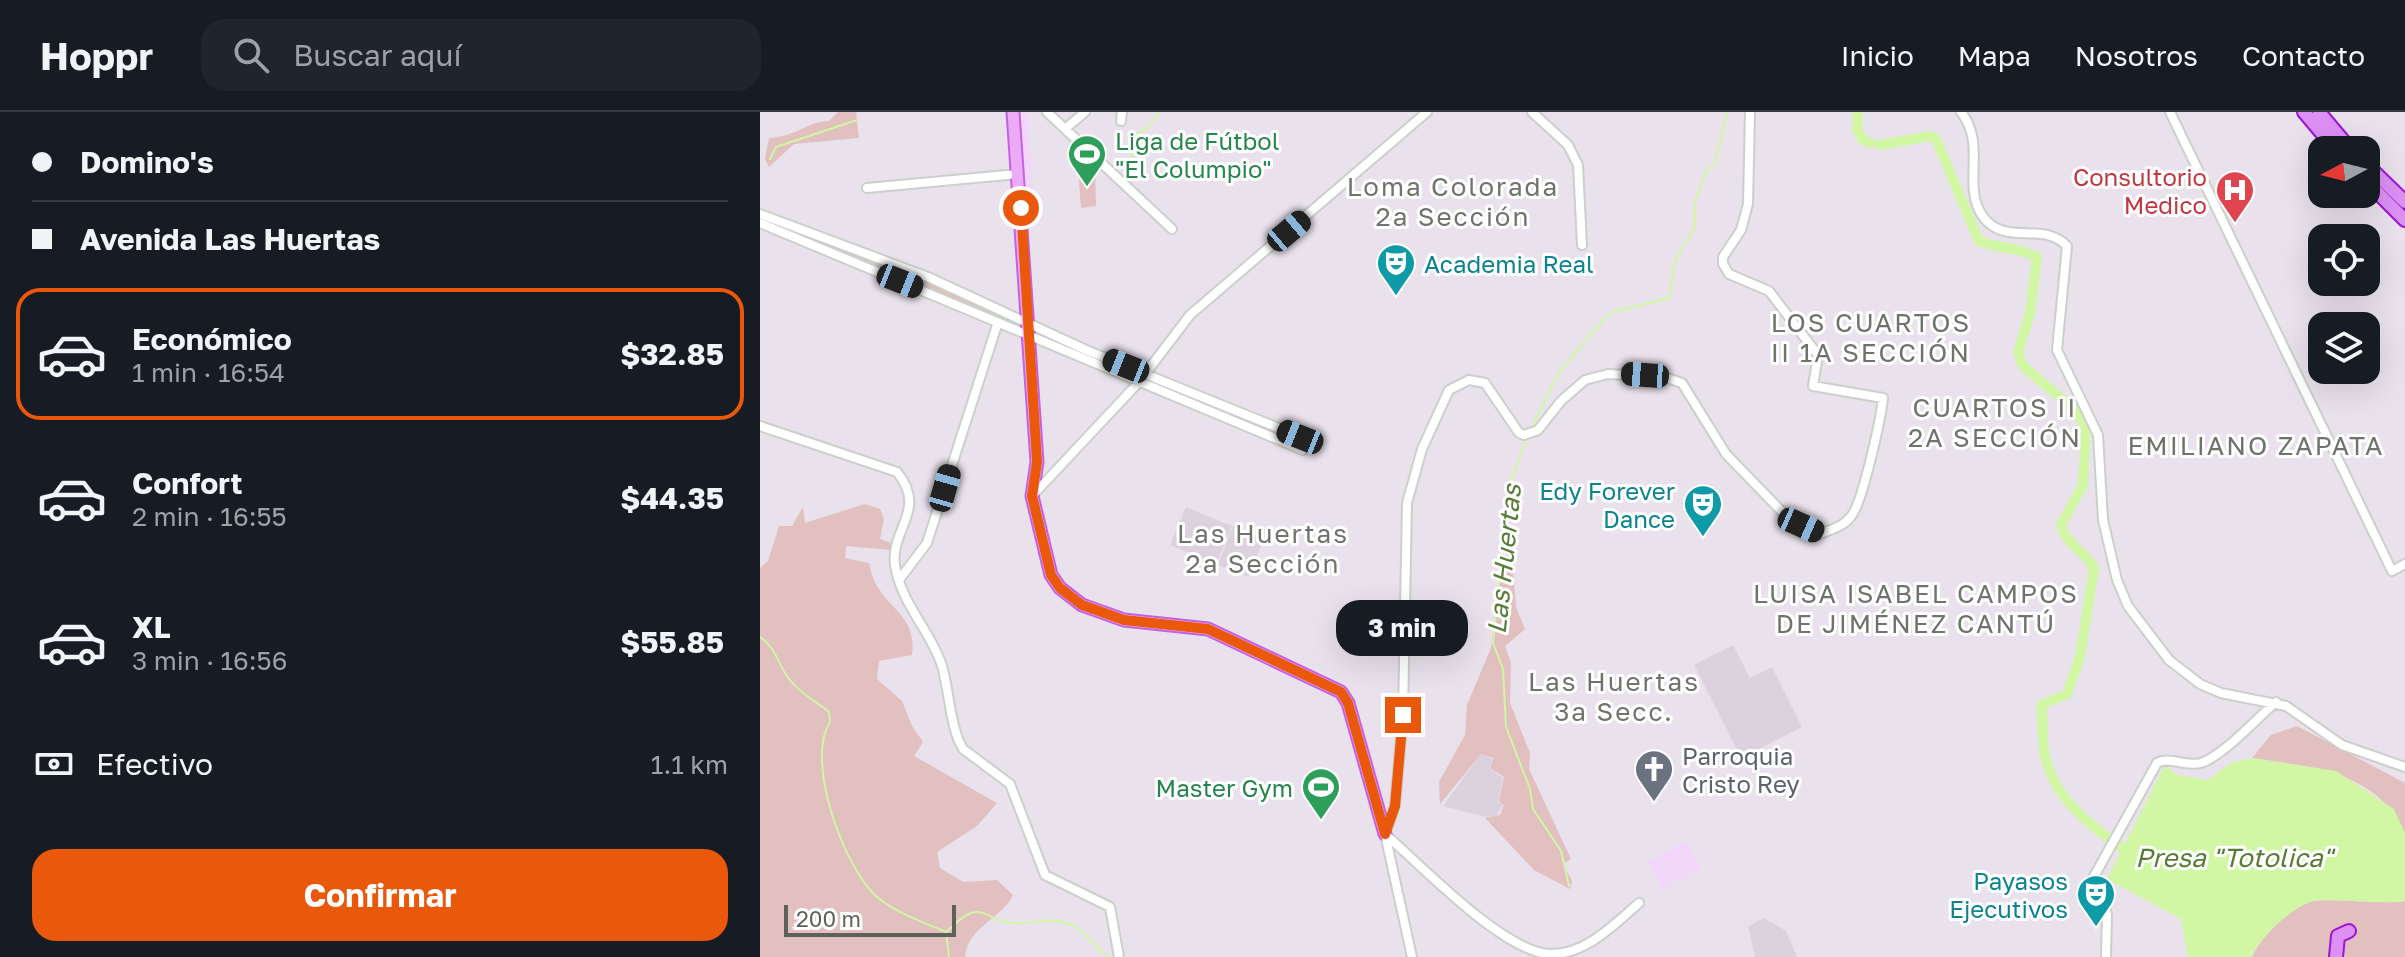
<!DOCTYPE html>
<html lang="es">
<head>
<meta charset="utf-8">
<style>
	:root { --surface:#171b24; --page:#20242c; --text:#f1f3f6; --muted:#9ea1a6; --line:#363941; --accent:#ea580c }
	body { margin:0; font-family:"Golos Text",sans-serif; background:var(--page); color:var(--text); height:100vh; display:flex; flex-direction:column; font-size:30px; white-space:nowrap }
	* { box-sizing:border-box; margin:0 }
	p { font-size:26px; color:var(--muted) }
	.icon { flex:none; width:44px; height:44px; fill:none; stroke:currentColor; stroke-width:2; stroke-linecap:round; stroke-linejoin:round }
	.map { position:relative; flex:1; overflow:hidden }
	.panel { display:flex; flex-direction:column; background:var(--surface); width:760px }
	.panel>* { flex:none }
	.top-card { display:grid; align-content:center; height:176px; padding:0 32px; background:var(--surface) }
	.needle { width:52px; rotate:263deg }
	.tools { position:absolute; left:1548px; top:24px; display:grid; gap:16px }
	.tools a { display:grid; place-items:center; width:72px; height:72px; border-radius:16px; background:var(--surface); box-shadow:0 8px 32px #0002; font-size:40px }
	.scale { position:absolute; left:24px; bottom:20px; width:172px; box-sizing:border-box; padding-left:8px; border:4px solid #5d615a; border-top:0; font-size:22px; line-height:28px; white-space:nowrap; color:#5d615a; -webkit-text-stroke:6px #fff; paint-order:stroke }
	.end { position:absolute; width:36px; height:36px; margin:-18px; border:10px solid #ea580c; background:#fff; box-shadow:0 0 0 4px #fff }
	.from { border-radius:50% }
	.bubble { position:absolute; height:56px; border-radius:24px; background:var(--surface); box-shadow:0 8px 32px #0002; font-size:26px; font-weight:700; line-height:56px; text-align:center }
	.car { position:absolute; width:24px; height:48px; margin:-24px -12px; border-radius:10px; box-shadow:0 0 6px 2px #0007; background:linear-gradient(#222 24%,#8ab4d8 0 40%,#222 0 76%,#8ab4d8 0 86%,#222 0) }
	.top-card b { display:flex; align-items:center; gap:28px; height:76px; font-size:30px }
	.top-card b+b { border-top:2px solid var(--line) }
	.top-card i { width:20px; height:20px; background:var(--text) }
	ul { padding:0; list-style:none }
	li { display:flex; align-items:center; gap:24px; height:132px; margin:0 16px 12px; padding:0 16px; border:4px solid transparent; border-radius:24px }
	li div { flex:1 }
	li b { display:block; font-size:30px }
	li em { font-style:normal; font-weight:700 }
	li.selected { border-color:var(--accent) }
	li>.icon { width:72px; height:72px; stroke-width:1.5 }
	.pay { display:flex; align-items:center; gap:20px; height:88px; padding:0 32px; font-size:30px }
	.pay p { margin-inline-start:auto }
	.button { display:flex; gap:16px; margin-top:auto; padding:16px 32px }
	.button a { flex:1; height:92px; border-radius:24px; background:var(--accent); color:#fff; font-size:32px; font-weight:700; line-height:92px; text-align:center }
	header { display:flex; align-items:center; gap:48px; box-sizing:border-box; height:112px; padding:0 40px; background:var(--surface); border-bottom:2px solid var(--line) }
	header strong { font-size:38px }
	nav { display:flex; gap:44px; margin-inline-start:auto; font-size:28px }
	.search { width:560px; height:72px; background:var(--page); display:flex; align-items:center; gap:20px; box-sizing:border-box; padding:0 28px; border-radius:24px; color:var(--muted); font-size:30px }
	main { display:flex; flex:1; min-height:0 }
	.map>svg:first-child { display:block }
</style>
</head>
<body>
<header>
<strong>Hoppr</strong>
<div class="search"><svg class="icon" aria-label="search" viewBox="0 0 24 24"><circle cx="10" cy="10" r="6"/><path d="M15 15l6 6"/></svg>Buscar aquí</div>
<nav><a>Inicio</a><a>Mapa</a><a>Nosotros</a><a>Contacto</a></nav>
</header>
<main>
<section class="panel">
<div class="top-card">
<b><i class="from"></i>Domino's</b>
<b><i></i>Avenida Las Huertas</b>
</div>
<ul>
<li class="selected"><svg class="icon" aria-label="car" viewBox="0 0 24 24"><path d="M5 17H2v-5l4-1 3-4h7l3 4 3 1v5h-3M9 17h6M6 11h13"/><circle cx="7" cy="17" r="2"/><circle cx="17" cy="17" r="2"/></svg><div><b>Económico</b><p>1 min · 16:54</p></div><em>$32.85</em></li>
<li><svg class="icon" aria-label="car" viewBox="0 0 24 24"><path d="M5 17H2v-5l4-1 3-4h7l3 4 3 1v5h-3M9 17h6M6 11h13"/><circle cx="7" cy="17" r="2"/><circle cx="17" cy="17" r="2"/></svg><div><b>Confort</b><p>2 min · 16:55</p></div><em>$44.35</em></li>
<li><svg class="icon" aria-label="car" viewBox="0 0 24 24"><path d="M5 17H2v-5l4-1 3-4h7l3 4 3 1v5h-3M9 17h6M6 11h13"/><circle cx="7" cy="17" r="2"/><circle cx="17" cy="17" r="2"/></svg><div><b>XL</b><p>3 min · 16:56</p></div><em>$55.85</em></li>
</ul>
<div class="pay"><svg class="icon" aria-label="cash" viewBox="0 0 24 24"><path d="M3 7h18v10H3z"/><circle cx="12" cy="12" r="2"/></svg>Efectivo<p>1.1 km</p></div>
<div class="button"><a>Confirmar</a></div>
</section>
<div class="map">
<svg width="1645" height="845" viewBox="0 0 1645 845">
	<rect width="100%" height="100%" fill="#e9e1eb"/>
	<!-- commercial -->
	<path fill="#f3d7fa" d="M257 0H267L273 79 262 70Z
		M927 729 941 757 902 777 888 749Z"/>
	<!-- education -->
	<path fill="#dbd2de" d="M426 395 472 414 456 452 410 433Z
		M473 414 504 426 489 465 458 453Z
		M973 533 990 566 1012 555 1042 615 981 646 934 553Z
		M721 642 734 647 729 656 743 666 738 690 743 692 737 703 726 705 683 694Z
		M1004 806 1026 819 1037 845H995L988 814Z"/>
	<!-- green -->
	<path fill="#e1c0bf" d="M78 0H96L99 26 34 32 9 55 5 47 9 26C36 25 48 9 69 9Z
		M326 45 335 53 336 94 321 96 318 57Z
		M0 104 153 162 255 208 253 212Z
		M105 392 120 397 124 407 120 427 134 432 132 438 86 434 85 446 109 451C116 496 158 497 152 543L119 549 117 567 142 589 152 614 163 630 154 644 237 691 217 714 177 740 180 756 203 770 237 768 253 783C242 807 208 814 205 845H0V456L8 449 19 414H32L43 395 45 411Z
		M751 430 756 495 765 517 745 534 751 551 750 591 770 641 769 657 811 747 803 752 812 769 810 777 774 758 725 706 740 703 744 693 739 689 744 665 730 656 734 646 721 642 680 692 679 670 705 623 707 593 731 536 744 431Z
		M1537 614 1645 671V721C1617 659 1552 655 1492 646L1511 623Z
		M1645 789V845H1492C1501 825 1528 798 1550 790 1565 785 1621 793 1645 789Z"/>
	<!-- water -->
	<path fill="#d1f7a5" d="M1492 646 1576 659 1634 697 1645 721V789C1621 793 1565 785 1550 790 1528 798 1501 825 1491 845H1428L1421 807 1347 767 1405 653 1417 663 1448 668 1471 651Z"/>
	<g fill="none" stroke-linecap="round" stroke-linejoin="round">
		<!-- stream -->
		<path stroke="#d1f7a5" stroke-width="2" d="M10 47 16 35 97 8
			M363 56 373 42 376 21 385 18 399 0
			M770 318 799 260 846 205 856 199 909 186 915 150 935 114V90L941 72 946 58 955 53 967 0
			M768 324 750 369 747 391 733 531 743 557 746 615 770 677 773 697 801 739 809 774
			M0 525C17 537 17 551 29 567 40 582 55 588 69 600L70 610C45 648 83 753 115 783 133 800 163 810 186 820L189 845
			M186 820C193 814 202 804 211 801 224 797 230 806 241 809 267 817 290 800 316 815 327 821 337 837 348 845"/>
		<!-- river -->
		<path stroke="#d1f7a5" stroke-width="10" d="M1098 0 1097 19 1104 29 1111 31
			M1120 33 1170 24 1176 27 1219 129C1239 137 1258 135 1277 145L1270 202 1258 240 1263 254 1316 299 1326 315 1323 373 1301 413C1305 431 1325 440 1334 456L1320 545 1307 582 1281 593C1283 607 1282 622 1284 637 1290 683 1327 711 1362 736"/>
		<defs>
			<path id="minor" d="M287 0 412 117
				M772 0 808 33 818 53 822 133
				M1201 0C1228 34 1200 75 1224 106 1246 134 1283 109 1307 134L1297 238 1338 323 1343 408 1357 468 1368 494 1409 548 1440 572 1461 581 1526 594 1582 633 1645 655
				M1410 0 1632 459 1645 452
				M361 9 362 0
				M305 17 325 0
				M107 76 258 62
				M0 102 168 165 326 238 548 328 543 338 0 111
				M0 314 137 360C168 398 130 417 135 453 141 492 171 519 182 554 189 578 189 603 198 627L203 637 250 672 285 763 350 795 359 845
				M273 383 379 270 430 203 667 0
				M139 468 167 431 238 210
				M625 722C661 753 742 839 789 842 824 844 854 813 879 791
				M652 845 625 722 635 694 643 603 647 391 662 337 689 278 709 268 725 271 759 321 764 323 778 318 801 289 825 268 848 262 904 265 922 271 966 342 1030 408 1060 422C1072 417 1085 414 1092 403 1103 388 1121 306 1123 286L1053 274 1058 243 1009 179 969 162 963 152V145L981 118 988 92 990 0
				M1346 845 1347 802 1332 768 1397 651C1409 644 1426 655 1441 651 1463 644 1497 606 1516 590"/>
			<path id="major" d="M253 0 277 350 272 384 291 463 300 476 322 493 364 508 448 517 581 580 588 591 625 722"/>
			<path id="highway" d="M1544 0 1576 38
				M1559 0 1591 38
				M1606 52 1645 90
				M1606 69 1645 108
				M1576 845 1578 824 1589 819"/>
		</defs>
		<!-- minor casing -->
		<use href="#minor" stroke="#cbd0ca" stroke-width="12"/>
		<!-- major casing -->
		<use href="#major" stroke="#c361e4" stroke-width="15"/>
		<!-- highway casing -->
		<use href="#highway" stroke="#a013d9" stroke-width="16"/>
		<!-- minor -->
		<use href="#minor" stroke="#fff" stroke-width="8"/>
		<!-- major -->
		<use href="#major" stroke="#edaaf7" stroke-width="11"/>
		<!-- highway -->
		<use href="#highway" stroke="#dc90f3" stroke-width="12"/>
	</g>
	<g fill="none" stroke-linecap="round" stroke-linejoin="round">
		<!-- route -->
		<path stroke="#ea580c" stroke-width="10" d="M261 96 277 350 272 384 291 463 300 476 322 493 364 508 448 517 581 580 588 591 625 722 635 694 643 603"/>
	</g>
	<!-- icons -->
	<defs>
		<symbol id="stadium-pin" viewBox="-11 -11 22 30"><path d="M0 17L-7.5 6A9.5 9.5 0 1 1 7.5 6Z" fill="#2e9e5b" stroke="#fff"/><path d="M0-5a6.5 5 0 1 0 0 10a6.5 5 0 1 0 0-10ZM-3.5-1.8h7v3.6h-7Z" fill="#fff"/></symbol>
		<symbol id="hospital-pin" viewBox="-11 -11 22 30"><path d="M0 17L-7.5 6A9.5 9.5 0 1 1 7.5 6Z" fill="#e0444e" stroke="#fff"/><path d="M-5-5h3v3.5h4V-5h3V5h-3V1.5h-4V5h-3Z" fill="#fff"/></symbol>
		<symbol id="theatre-pin" viewBox="-11 -11 22 30"><path d="M0 17L-7.5 6A9.5 9.5 0 1 1 7.5 6Z" fill="#0f9aa8" stroke="#fff"/><path d="M-5-5.5Q0-4 5-5.5V0Q5 5 0 6Q-5 5-5 0ZM-3.3-2.5H-1v1.5H-3.3ZM1-2.5H3.3v1.5H1ZM-2.8 1Q0 5.5 2.8 1Z" fill="#fff"/></symbol>
		<symbol id="church-pin" viewBox="-11 -11 22 30"><path d="M0 17L-7.5 6A9.5 9.5 0 1 1 7.5 6Z" fill="#6b7280" stroke="#fff"/><path d="M-1.2-6h2.4v3.5h3.3v2.4h-3.3V6h-2.4V-.1h-3.3v-2.4h3.3Z" fill="#fff"/></symbol>
	</defs>
	<g fill-rule="evenodd">
		<use href="#stadium-pin" x="305" y="20" width="44" height="60"/>
		<use href="#hospital-pin" x="1453" y="56" width="44" height="60"/>
		<use href="#theatre-pin" x="614" y="129" width="44" height="60"/>
		<use href="#theatre-pin" x="921" y="370" width="44" height="60"/>
		<use href="#church-pin" x="872" y="635" width="44" height="60"/>
		<use href="#stadium-pin" x="539" y="653" width="44" height="60"/>
		<use href="#theatre-pin" x="1314" y="760" width="44" height="60"/>
	</g>
	<g text-anchor="middle" dominant-baseline="central" stroke-width="6" stroke-linejoin="round" paint-order="stroke">
		<!-- leisure labels -->
		<g font-size="24" fill="#27864d" stroke="#fff" text-anchor="start">
			<text x="355" y="28">Liga de Fútbol<tspan x="355" dy="28">"El Columpio"</tspan></text>
			<text x="533" y="675" text-anchor="end">Master Gym</text>
		</g>
		<!-- health labels -->
		<g font-size="24" fill="#be3a42" stroke="#fff" text-anchor="end">
			<text x="1447" y="64">Consultorio<tspan x="1447" dy="28">Medico</tspan></text>
		</g>
		<!-- culture labels -->
		<g font-size="24" fill="#0d838f" stroke="#fff" text-anchor="end">
			<text x="664" y="151" text-anchor="start">Academia Real</text>
			<text x="915" y="378">Edy Forever<tspan x="915" dy="28">Dance</tspan></text>
			<text x="1308" y="768">Payasos<tspan x="1308" dy="28">Ejecutivos</tspan></text>
		</g>
		<!-- worship labels -->
		<g font-size="24" fill="#5b616d" stroke="#fff" text-anchor="start">
			<text x="922" y="643">Parroquia<tspan x="922" dy="28">Cristo Rey</tspan></text>
		</g>
		<!-- neighbourhood labels -->
		<g font-size="26" letter-spacing="2" fill="#6e736b" stroke="#fff">
			<text x="693" y="74">Loma Colorada<tspan x="693" dy="30">2ª Sección</tspan></text>
			<text x="1111" y="210">LOS CUARTOS<tspan x="1111" dy="30">II 1A SECCIÓN</tspan></text>
			<text x="1235" y="295">CUARTOS II<tspan x="1235" dy="30">2A SECCIÓN</tspan></text>
			<text x="1496" y="333">EMILIANO ZAPATA</text>
			<text x="503" y="421">Las Huertas<tspan x="503" dy="30">2ª Sección</tspan></text>
			<text x="1156" y="481">LUISA ISABEL CAMPOS<tspan x="1156" dy="30">DE JIMÉNEZ CANTÚ</tspan></text>
			<text x="854" y="569">Las Huertas<tspan x="854" dy="30">3ª Secc.</tspan></text>
		</g>
		<!-- water labels -->
		<g font-size="26" font-style="italic" fill="#577d37" stroke="#fff">
			<text transform="translate(744 447) rotate(-84)">Las Huertas</text>
			<text x="1474" y="745">Presa "Totolica"</text>
		</g>
	</g>
</svg>
<div class="tools">
<a><svg class="needle" viewBox="-14 -14 28 28"><path d="M0-13l5 13h-10z" fill="#e53935"/><path d="M0 13l5-13h-10z" fill="#9ea1a6"/></svg></a>
<a><svg class="icon" aria-label="locate" viewBox="0 0 24 24"><circle cx="12" cy="12" r="6"/><path d="M12 2v4M12 18v4M2 12h4M18 12h4"/></svg></a>
<a><svg class="icon" aria-label="layers" viewBox="0 0 24 24"><path d="M12 4l9 5-9 5-9-5zM3 14l9 5 9-5"/></svg></a>
</div>
<div class="scale">200 m</div>
<i class="end from" style="left:261px;top:96px"></i>
<i class="end" style="left:643px;top:603px"></i>
<div class="bubble" style="left:576px;top:488px;width:132px">3 min</div>
<i class="car" style="left:529px;top:119px;rotate:50deg"></i>
<i class="car" style="left:140px;top:169px;rotate:112deg"></i>
<i class="car" style="left:366px;top:254px;rotate:292deg"></i>
<i class="car" style="left:885px;top:263px;rotate:274deg"></i>
<i class="car" style="left:540px;top:325px;rotate:292deg"></i>
<i class="car" style="left:185px;top:376px;rotate:16deg"></i>
<i class="car" style="left:1041px;top:413px;rotate:114deg"></i>
</div>
</main>
</body>
</html>
